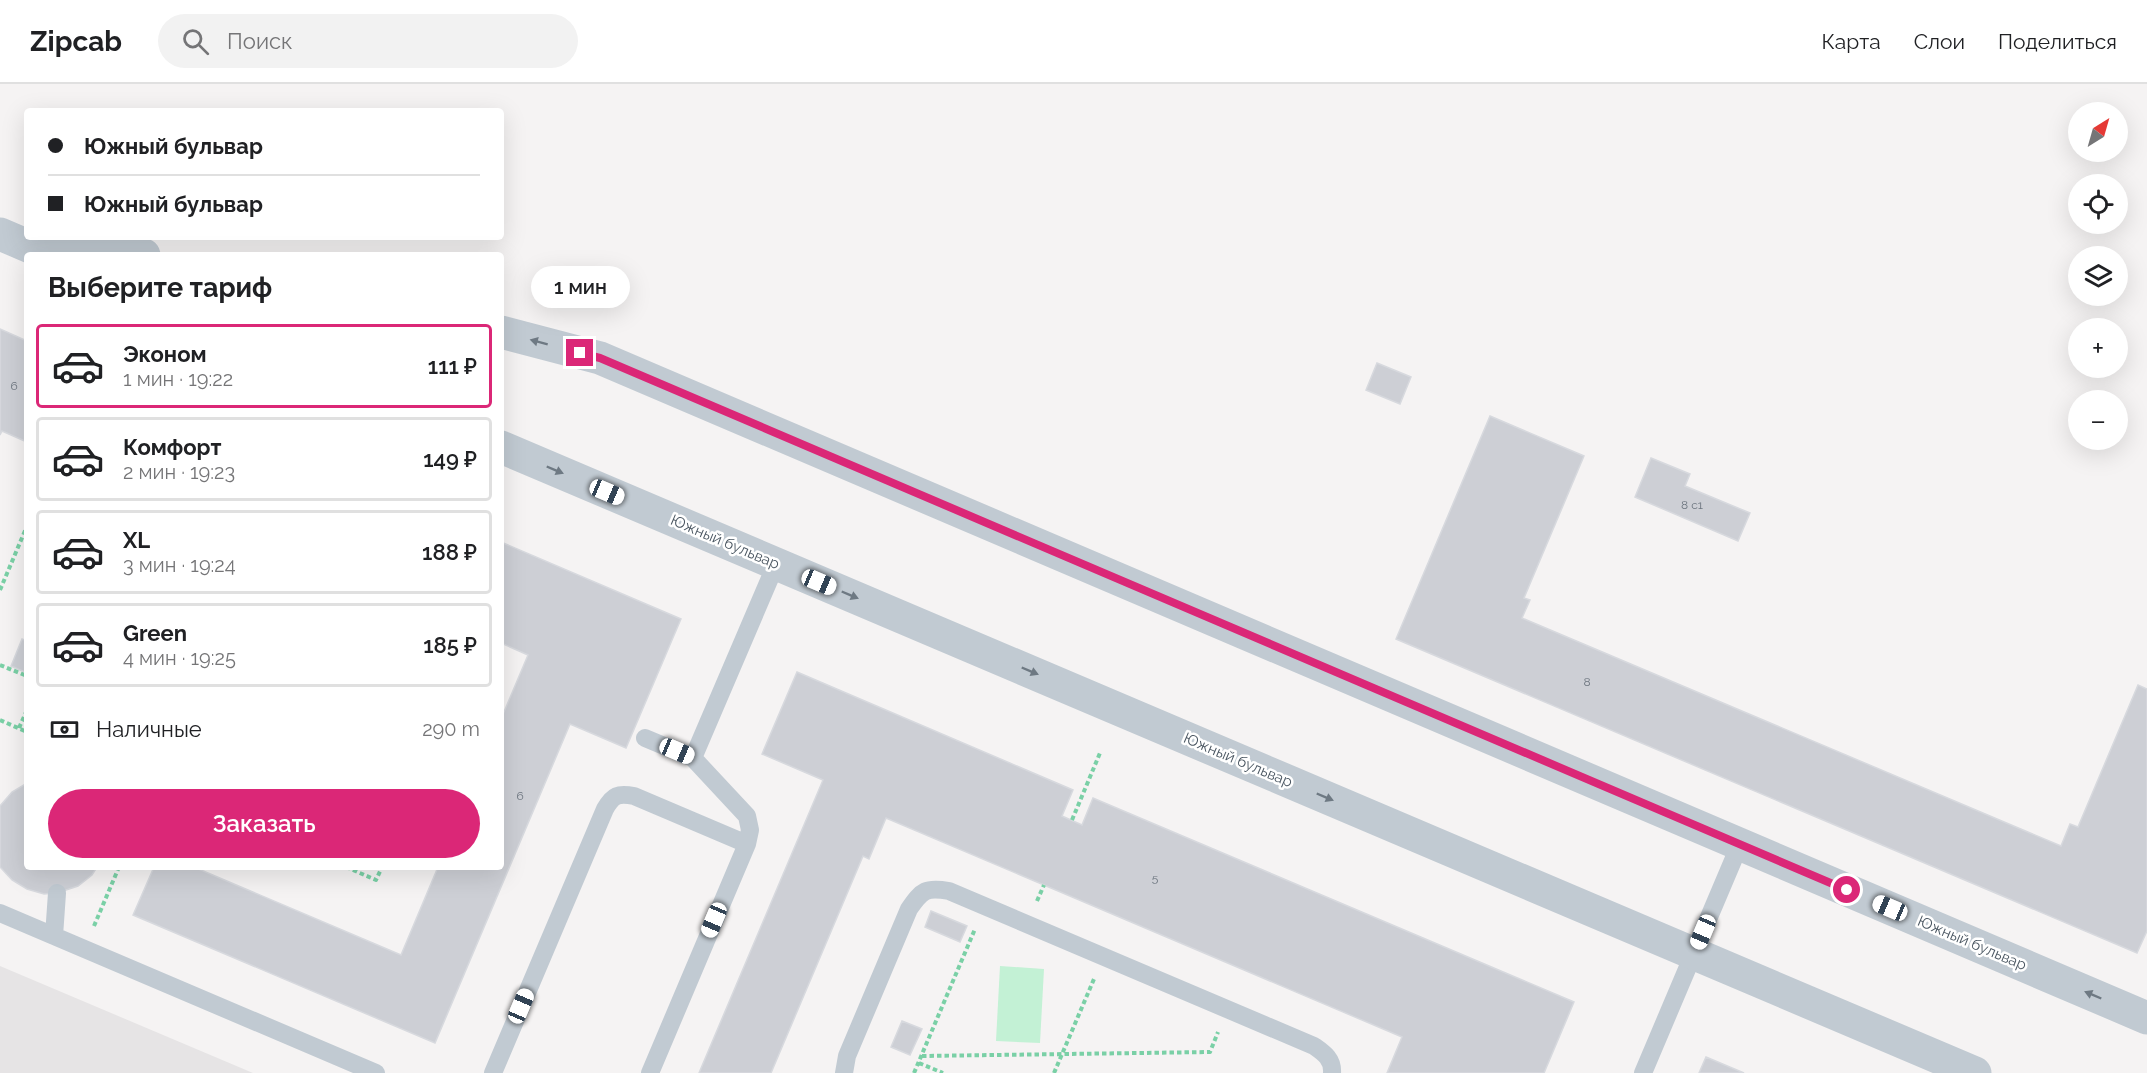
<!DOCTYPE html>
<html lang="ru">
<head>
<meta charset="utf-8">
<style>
	:root { --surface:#fff; --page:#f2f2f2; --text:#202124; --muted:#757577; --line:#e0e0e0; --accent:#db2777 }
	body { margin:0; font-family:Raleway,sans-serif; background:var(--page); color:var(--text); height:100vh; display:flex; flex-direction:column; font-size:22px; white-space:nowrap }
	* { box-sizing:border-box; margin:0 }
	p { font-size:20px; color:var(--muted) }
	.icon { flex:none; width:33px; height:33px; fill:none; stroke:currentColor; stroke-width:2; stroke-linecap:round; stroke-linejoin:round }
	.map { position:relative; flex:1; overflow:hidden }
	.details { position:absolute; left:24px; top:168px; width:480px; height:618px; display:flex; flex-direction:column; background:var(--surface); border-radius:6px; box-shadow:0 6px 24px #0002 }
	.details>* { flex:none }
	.banner { position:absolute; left:24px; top:24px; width:480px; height:132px; border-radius:6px; box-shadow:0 6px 24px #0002; display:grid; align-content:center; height:132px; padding:0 24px; background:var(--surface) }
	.needle { width:39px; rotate:37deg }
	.controls { position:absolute; left:2068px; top:18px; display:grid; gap:12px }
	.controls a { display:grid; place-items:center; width:60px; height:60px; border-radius:50%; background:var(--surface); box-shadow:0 6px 24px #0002; font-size:30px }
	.end { position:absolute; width:27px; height:27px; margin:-14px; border:8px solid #db2777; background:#fff; box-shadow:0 0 0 3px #fff }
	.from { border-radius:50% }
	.bubble { position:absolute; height:42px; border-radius:21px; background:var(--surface); box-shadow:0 6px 24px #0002; font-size:20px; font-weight:600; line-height:42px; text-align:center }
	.car { position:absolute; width:18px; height:36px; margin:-18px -9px; border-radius:8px; box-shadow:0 0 4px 2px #0007; background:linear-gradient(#fff 24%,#345 0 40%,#fff 0 76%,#345 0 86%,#fff 0) }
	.banner b { display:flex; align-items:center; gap:21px; height:57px; font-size:22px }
	.banner b+b { border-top:2px solid var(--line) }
	.banner i { width:15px; height:15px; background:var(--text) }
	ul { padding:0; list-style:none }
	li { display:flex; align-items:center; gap:18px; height:84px; margin:0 12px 9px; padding:0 12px; border:3px solid var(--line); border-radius:6px }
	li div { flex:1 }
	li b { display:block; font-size:22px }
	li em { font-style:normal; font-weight:600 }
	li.active { border-color:var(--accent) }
	li>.icon { width:54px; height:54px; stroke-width:1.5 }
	h2 { padding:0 24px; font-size:27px; line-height:72px }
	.pay { display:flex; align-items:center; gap:15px; height:66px; padding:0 24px; font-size:22px }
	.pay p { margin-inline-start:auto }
	.button { display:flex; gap:12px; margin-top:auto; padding:12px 24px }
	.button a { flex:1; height:69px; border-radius:36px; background:var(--accent); color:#fff; font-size:24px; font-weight:600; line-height:69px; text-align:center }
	header { display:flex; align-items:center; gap:36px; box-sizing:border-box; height:84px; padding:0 30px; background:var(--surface); border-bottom:2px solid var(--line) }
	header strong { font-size:28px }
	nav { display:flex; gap:33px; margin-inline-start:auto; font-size:21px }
	.search { width:420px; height:54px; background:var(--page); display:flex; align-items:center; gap:15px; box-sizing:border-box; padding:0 21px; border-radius:33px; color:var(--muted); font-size:22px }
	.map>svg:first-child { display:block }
</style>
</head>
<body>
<header>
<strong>Zipcab</strong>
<div class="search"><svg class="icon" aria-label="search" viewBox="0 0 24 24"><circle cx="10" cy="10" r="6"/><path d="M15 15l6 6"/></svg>Поиск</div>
<nav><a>Карта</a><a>Слои</a><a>Поделиться</a></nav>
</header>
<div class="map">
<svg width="2147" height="989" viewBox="0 0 2147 989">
	<rect width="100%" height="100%" fill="#f5f3f3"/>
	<!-- education -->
	<path fill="#e6e4e5" d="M0 882 253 989H0Z"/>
	<!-- green -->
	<path fill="#c3f1d5" d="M1000 882 1044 885 1040 959 996 957Z"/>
	<!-- building -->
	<path fill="#cdcfd5" stroke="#d7d9de" stroke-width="1.5" d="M0 245 27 257V358L2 347 0 351Z
		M1377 279 1411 293 1400 320 1366 306Z
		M1490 332 1584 372 1524 514 1530 516 1522 534 2061 762 2070 740 2078 743 2138 601 2147 605V847L2137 869 1396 555Z
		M1651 374 1690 390 1685 402 1750 429 1738 457 1635 413Z
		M501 458 681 535 626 664 570 640 435 959 133 831 154 783H194L401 871 438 783H501V635L528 571 501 559Z
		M22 555 27 557V589L11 582Z
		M797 588 1073 706 1062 732 1082 741 1093 714 1574 918 1544 989H1387L1402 953 886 734 869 775 863 772 771 989H699L823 696 762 670Z
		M27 699V783H97L92 791 78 802 57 809 44 810 27 805 12 796 0 783V722L12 708Z
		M931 827 967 842 960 858 925 843Z
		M902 937 922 945 910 971 891 963Z
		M1706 973 1744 989H1699Z"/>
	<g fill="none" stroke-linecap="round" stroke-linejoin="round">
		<!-- path -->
		<path stroke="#7ad0a6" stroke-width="4" stroke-dasharray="4.5 3" stroke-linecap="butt" d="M0 506 27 442
			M0 581 27 592
			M0 636 27 648
			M19 644 27 626
			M1072 736 1100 669
			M346 783 376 796 382 783
			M1037 817 1044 801
			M94 842 119 783
			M922 972 1210 968 1218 948
			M919 979 943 989
			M914 989 975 845
			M1054 989 1094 895"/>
		<!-- lane -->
		<path stroke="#c1cad2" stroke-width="18" d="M645 654 693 674
			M0 829 376 989
			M54 852 57 809
			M493 989 605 725C613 711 618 709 634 712L747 760
			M650 989 747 760 750 746 747 732 693 674 776 480
			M844 989 847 972 909 825C922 806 926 803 949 807L1314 962C1324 969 1333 975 1332 989
			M1643 989 1740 760"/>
		<!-- street -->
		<path stroke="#c1cad2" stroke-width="33" d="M0 150 49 171
			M42 153 144 171
			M501 248 600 274 2147 934
			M501 363 1975 989"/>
	</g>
	<!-- one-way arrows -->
	<defs><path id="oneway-solid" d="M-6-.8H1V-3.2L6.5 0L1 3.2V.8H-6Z" transform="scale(1.5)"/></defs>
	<g fill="#6e7983">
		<use href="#oneway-solid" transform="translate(539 258) rotate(-165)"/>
		<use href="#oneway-solid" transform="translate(555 386) rotate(23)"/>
		<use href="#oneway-solid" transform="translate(850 511) rotate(23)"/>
		<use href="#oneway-solid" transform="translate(1030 587) rotate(23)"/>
		<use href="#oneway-solid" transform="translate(1325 713) rotate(23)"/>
		<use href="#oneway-solid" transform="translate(2093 911) rotate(-157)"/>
	</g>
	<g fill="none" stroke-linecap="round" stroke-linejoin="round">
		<!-- route -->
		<path stroke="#db2777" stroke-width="8" d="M580 269 600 274 1847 806"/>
	</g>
	<g text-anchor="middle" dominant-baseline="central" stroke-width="5" stroke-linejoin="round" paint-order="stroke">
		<!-- number labels -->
		<g font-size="12" fill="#6b747e">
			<text x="14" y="302">6</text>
			<text x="1692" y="421">8 с1</text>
			<text x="1587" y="598">8</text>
			<text x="520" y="712">6</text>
			<text x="1155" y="794">5</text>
		</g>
		<!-- street labels -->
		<g font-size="15" fill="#4a5661" stroke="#fff">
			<text transform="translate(725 458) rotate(23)">Южный бульвар</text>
			<text transform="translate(1238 676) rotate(23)">Южный бульвар</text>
			<text transform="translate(1972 859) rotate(23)">Южный бульвар</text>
		</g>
	</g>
</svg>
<div class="controls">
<a><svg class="needle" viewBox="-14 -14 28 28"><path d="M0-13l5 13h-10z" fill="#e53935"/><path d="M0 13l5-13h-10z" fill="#757577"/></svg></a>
<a><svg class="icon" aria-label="locate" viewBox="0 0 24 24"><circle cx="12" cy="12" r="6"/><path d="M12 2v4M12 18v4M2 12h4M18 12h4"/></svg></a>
<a><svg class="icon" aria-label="layers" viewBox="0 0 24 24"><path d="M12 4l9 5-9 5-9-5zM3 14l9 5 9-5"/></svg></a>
<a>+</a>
<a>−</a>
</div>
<i class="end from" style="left:1847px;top:806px"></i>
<i class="end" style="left:580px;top:269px"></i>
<div class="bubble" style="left:531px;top:182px;width:99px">1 мин</div>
<i class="car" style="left:607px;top:408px;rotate:113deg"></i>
<i class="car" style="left:819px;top:498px;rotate:113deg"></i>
<i class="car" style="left:677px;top:667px;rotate:113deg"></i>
<i class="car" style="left:1890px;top:824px;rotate:293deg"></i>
<i class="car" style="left:714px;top:836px;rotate:203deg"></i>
<i class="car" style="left:1703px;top:848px;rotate:203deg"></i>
<i class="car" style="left:521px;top:922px;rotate:23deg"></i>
<div class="banner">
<b><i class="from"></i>Южный бульвар</b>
<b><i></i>Южный бульвар</b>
</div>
<section class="details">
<h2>Выберите тариф</h2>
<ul>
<li class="active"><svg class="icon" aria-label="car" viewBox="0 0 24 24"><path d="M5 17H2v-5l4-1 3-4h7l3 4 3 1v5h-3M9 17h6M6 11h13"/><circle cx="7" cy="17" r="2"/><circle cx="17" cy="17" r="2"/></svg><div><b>Эконом</b><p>1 мин · 19:22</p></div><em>111 ₽</em></li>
<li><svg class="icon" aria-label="car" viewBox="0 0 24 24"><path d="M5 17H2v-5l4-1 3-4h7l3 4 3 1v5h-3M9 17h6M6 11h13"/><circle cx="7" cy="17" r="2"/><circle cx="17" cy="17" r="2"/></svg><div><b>Комфорт</b><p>2 мин · 19:23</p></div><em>149 ₽</em></li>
<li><svg class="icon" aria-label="car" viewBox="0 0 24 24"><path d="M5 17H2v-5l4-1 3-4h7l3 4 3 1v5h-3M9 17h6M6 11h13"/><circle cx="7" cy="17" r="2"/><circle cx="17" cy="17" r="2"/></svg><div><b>XL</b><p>3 мин · 19:24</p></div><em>188 ₽</em></li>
<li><svg class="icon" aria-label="car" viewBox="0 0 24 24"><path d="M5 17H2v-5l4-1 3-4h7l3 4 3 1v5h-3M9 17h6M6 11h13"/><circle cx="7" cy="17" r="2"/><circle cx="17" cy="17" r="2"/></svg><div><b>Green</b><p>4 мин · 19:25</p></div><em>185 ₽</em></li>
</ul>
<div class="pay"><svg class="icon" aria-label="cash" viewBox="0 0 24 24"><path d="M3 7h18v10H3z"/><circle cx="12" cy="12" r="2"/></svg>Наличные<p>290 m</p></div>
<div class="button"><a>Заказать</a></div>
</section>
</div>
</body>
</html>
